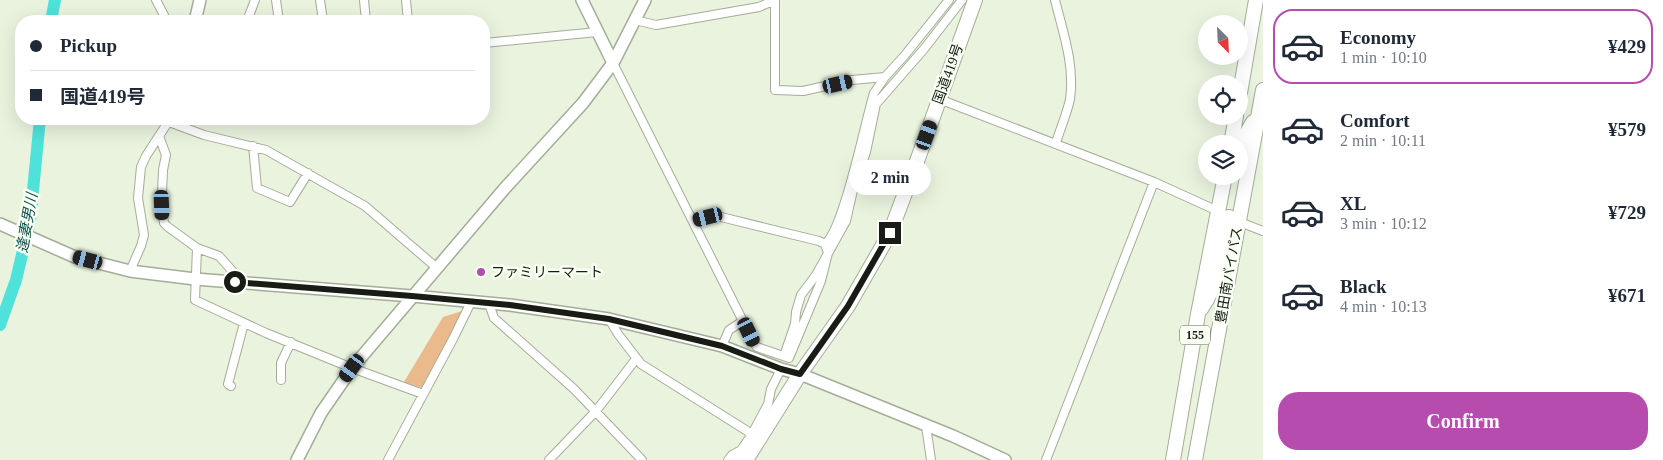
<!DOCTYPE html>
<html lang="en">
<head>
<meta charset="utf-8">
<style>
	:root { --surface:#fff; --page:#f2f2f3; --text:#1f2937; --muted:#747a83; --line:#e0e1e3; --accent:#b54cae }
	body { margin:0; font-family:"Times New Roman","Noto Sans JP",serif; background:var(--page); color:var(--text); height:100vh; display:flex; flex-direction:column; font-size:19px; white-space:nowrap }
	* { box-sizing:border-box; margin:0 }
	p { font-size:16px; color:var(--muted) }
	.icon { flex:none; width:28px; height:28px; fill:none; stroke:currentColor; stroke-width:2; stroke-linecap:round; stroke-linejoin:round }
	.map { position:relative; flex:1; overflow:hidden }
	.details { display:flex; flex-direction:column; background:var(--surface); width:400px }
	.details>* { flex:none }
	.hud { position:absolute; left:15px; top:15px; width:475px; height:110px; border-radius:20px; box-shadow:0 5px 20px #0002; display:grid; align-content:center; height:110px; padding:0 15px; background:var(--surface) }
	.needle { width:32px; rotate:156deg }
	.controls { position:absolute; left:1198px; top:15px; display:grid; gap:10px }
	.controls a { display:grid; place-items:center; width:50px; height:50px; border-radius:50%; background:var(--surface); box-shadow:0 5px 20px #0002; font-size:25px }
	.end { position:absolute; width:22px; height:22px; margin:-11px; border:6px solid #191c15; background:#fff; box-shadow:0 0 0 2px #fff }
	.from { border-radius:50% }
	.bubble { position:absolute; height:35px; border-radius:18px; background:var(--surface); box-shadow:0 5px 20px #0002; font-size:16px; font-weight:700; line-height:35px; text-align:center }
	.car { position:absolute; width:15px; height:30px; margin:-15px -8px; border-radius:6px; box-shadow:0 0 4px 1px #0007; background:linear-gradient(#222 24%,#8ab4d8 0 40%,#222 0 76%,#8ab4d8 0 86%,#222 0) }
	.hud b { display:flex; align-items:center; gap:18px; height:48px; font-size:19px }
	.hud b+b { border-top:1px solid var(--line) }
	.hud i { width:12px; height:12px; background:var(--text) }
	ul { padding:9px 0 0; list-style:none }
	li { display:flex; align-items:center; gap:15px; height:75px; margin:0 10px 8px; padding:0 5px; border:2px solid transparent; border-radius:20px }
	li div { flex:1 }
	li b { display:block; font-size:19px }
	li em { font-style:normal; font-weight:700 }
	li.current { border-color:var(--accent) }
	li>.icon { width:45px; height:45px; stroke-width:1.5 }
	.cta { display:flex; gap:10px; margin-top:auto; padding:10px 15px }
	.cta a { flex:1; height:58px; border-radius:20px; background:var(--accent); color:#fff; font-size:20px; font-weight:700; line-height:58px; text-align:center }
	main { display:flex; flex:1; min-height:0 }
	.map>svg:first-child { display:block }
</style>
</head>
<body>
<main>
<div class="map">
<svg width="1263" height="460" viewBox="0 0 1263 460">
	<rect width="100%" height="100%" fill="#e9f3de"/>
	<!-- green -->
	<path fill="#ebba8c" d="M462 311 423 388H422L404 382 443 317Z"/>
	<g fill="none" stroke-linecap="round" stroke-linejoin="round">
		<!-- river -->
		<path stroke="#4ee2db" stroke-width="12" d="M51 21 55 0
			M0 325 16 280 30 221 40 119"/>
		<defs>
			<path id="street" d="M156 0 167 21
				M276 0 279 21
				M320 0 323 21
				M364 0 366 21
				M406 0 408 21
				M775 0V90L803 91 852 80 885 77
				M1055 0C1063 32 1075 66 1070 99 1067 114 1060 129 1056 143
				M635 20 656 25 759 7 775 0
				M247 21 255 0
				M484 43 597 32
				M613 63 754 343 757 347 789 358 821 281 828 253 825 244 819 241 717 216 694 220
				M939 99 1154 182 1220 212
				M169 122 204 135 266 150 365 206 437 268
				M159 136 166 155 163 170 162 193 163 216 164 223 168 227 197 248 195 300 266 333 352 368 423 394
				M253 146 257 188 290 202 308 173
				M1237 221 1263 231
				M825 244C844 229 865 122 874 93L885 77 905 55 949 0
				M197 248 219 256 235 274
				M130 271 141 246 144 235 138 198 141 167 146 156 170 119
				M489 304 494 318 574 389 642 460
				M609 319 618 334 641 364 752 434 760 438
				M722 346 729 330 743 321
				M784 356 795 324 796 312 801 295 816 275 846 221 853 190 866 152 876 104 924 49 962 0
				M281 380V363L291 342
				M231 386 228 384 244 323
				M926 426 931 460
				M388 460 453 339 471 302
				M549 460 596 411 636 359
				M728 460 732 455 741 450 752 434 768 404 771 389 781 369
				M736 460 749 452
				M1046 460 1154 182"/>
			<path id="secondary" d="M582 0 613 63
				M195 21 200 0
				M0 224 75 257 130 271 195 279 412 296 510 305 609 319 722 346 781 369 800 374 953 436 1005 460
				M297 460 321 413 352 368 505 188 583 103 613 63 645 0"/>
			<path id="highway" d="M1239 99 1256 0
				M1231 144 1236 116
				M1239 150 1242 141 1253 122
				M1201 309C1222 278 1223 252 1229 217
				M746 460 800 374 848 306 890 233 920 153 975 0
				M1173 460 1198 314 1225 176
				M1195 460 1263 90"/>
		</defs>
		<!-- street casing -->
		<use href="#street" stroke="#a3ad98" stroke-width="10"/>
		<!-- secondary casing -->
		<use href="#secondary" stroke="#a3ad98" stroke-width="14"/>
		<!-- highway casing -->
		<use href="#highway" stroke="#a3ad98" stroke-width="16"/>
		<!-- street -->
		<use href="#street" stroke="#fff" stroke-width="8"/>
		<!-- secondary -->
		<use href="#secondary" stroke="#fff" stroke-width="11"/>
		<!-- highway -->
		<use href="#highway" stroke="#fff" stroke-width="14"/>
	</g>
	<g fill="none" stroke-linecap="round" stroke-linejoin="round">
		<!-- route -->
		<path stroke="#191c15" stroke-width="6" d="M235 282 412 296 510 305 609 319 722 346 781 369 800 374 848 306 890 233"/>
	</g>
	<!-- markers -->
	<circle fill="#b54cae" stroke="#f9fff2" stroke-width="2" cx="481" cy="272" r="5"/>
	<g text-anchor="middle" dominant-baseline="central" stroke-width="5" stroke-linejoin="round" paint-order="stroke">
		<!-- shield labels -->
		<rect fill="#f9fff2" stroke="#5c6057" stroke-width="1" x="1180" y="325.5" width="30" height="19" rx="4"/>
		<g font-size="12" font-weight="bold" fill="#191c15">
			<text x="1195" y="335">155</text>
		</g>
		<!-- street labels -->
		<g font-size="14" fill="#191c15" stroke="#f9fff2">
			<text transform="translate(948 74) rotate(-70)">国道419号</text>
			<text transform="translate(1229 275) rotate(-80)">豊田南バイパス</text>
		</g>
		<!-- poi labels -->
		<g font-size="14" fill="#191c15" stroke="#f9fff2" text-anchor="start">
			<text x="491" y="272">ファミリーマート</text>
		</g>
		<!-- water labels -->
		<g font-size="15" font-style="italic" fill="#12524f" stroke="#f9fff2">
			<text transform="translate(27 223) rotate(-80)">逢妻男川</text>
		</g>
	</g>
</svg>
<div class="controls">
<a><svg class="needle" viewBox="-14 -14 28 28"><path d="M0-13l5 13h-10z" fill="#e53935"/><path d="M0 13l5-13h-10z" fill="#747a83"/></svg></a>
<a><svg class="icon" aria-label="locate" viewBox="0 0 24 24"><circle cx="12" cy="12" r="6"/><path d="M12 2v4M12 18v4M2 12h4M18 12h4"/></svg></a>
<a><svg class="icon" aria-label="layers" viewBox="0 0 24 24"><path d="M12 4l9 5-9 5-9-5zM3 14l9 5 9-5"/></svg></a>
</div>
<i class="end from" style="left:235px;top:282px"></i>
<i class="end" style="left:890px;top:233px"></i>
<div class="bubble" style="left:849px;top:160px;width:82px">2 min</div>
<i class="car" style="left:838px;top:84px;rotate:77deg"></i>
<i class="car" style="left:927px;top:135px;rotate:20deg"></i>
<i class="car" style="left:162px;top:205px;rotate:178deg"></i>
<i class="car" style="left:708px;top:217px;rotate:256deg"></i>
<i class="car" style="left:88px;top:260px;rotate:285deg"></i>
<i class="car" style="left:749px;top:332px;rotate:154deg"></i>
<i class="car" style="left:352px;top:368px;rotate:216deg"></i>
<div class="hud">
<b><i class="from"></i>Pickup</b>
<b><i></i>国道419号</b>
</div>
</div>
<section class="details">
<ul>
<li class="current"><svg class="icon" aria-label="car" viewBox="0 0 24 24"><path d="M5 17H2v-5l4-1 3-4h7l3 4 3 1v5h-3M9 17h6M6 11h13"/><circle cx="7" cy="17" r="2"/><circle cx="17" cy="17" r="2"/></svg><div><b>Economy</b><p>1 min · 10:10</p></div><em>¥429</em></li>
<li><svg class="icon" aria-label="car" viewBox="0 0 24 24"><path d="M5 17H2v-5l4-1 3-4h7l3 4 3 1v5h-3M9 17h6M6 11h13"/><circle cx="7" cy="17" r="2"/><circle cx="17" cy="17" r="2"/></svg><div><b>Comfort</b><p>2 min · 10:11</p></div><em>¥579</em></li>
<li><svg class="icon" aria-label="car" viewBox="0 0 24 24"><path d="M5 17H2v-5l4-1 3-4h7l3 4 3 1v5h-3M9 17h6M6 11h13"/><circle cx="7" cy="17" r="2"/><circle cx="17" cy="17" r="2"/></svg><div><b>XL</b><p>3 min · 10:12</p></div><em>¥729</em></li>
<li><svg class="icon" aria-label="car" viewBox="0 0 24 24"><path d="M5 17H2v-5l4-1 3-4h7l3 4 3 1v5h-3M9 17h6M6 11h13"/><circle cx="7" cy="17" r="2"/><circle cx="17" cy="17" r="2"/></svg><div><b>Black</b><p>4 min · 10:13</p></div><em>¥671</em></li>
</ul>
<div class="cta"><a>Confirm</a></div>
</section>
</main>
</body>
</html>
